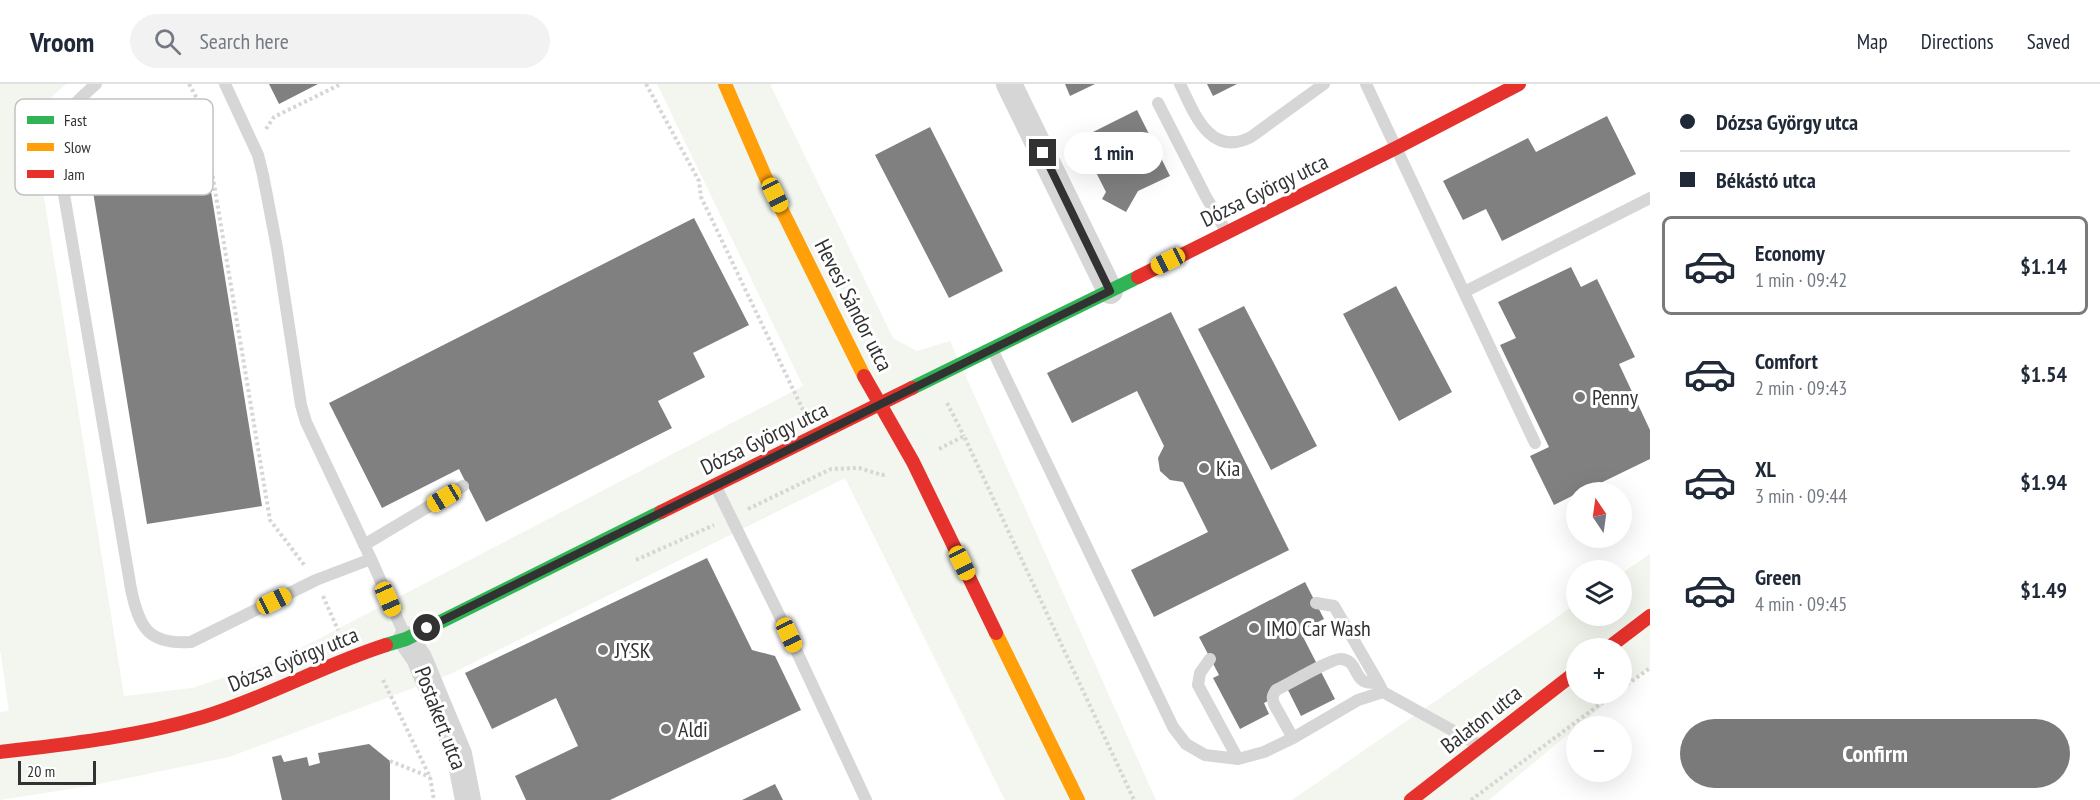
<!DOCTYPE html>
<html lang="en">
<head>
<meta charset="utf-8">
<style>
	:root { --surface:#fff; --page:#f2f2f3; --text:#1f2937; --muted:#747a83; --line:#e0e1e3; --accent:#7a7a7a }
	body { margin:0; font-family:"PT Sans Narrow",sans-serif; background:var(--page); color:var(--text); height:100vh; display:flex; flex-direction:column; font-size:22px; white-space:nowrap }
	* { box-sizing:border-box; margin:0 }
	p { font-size:20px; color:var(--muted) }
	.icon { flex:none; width:33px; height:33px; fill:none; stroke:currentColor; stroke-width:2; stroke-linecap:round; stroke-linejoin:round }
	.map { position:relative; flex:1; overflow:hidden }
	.panel { display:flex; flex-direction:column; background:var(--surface); width:450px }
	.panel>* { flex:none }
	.guide { display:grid; align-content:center; height:132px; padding:0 30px; background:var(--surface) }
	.needle { width:39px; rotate:347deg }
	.controls { position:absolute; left:1566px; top:398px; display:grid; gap:12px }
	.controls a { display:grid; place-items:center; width:66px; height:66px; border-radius:50%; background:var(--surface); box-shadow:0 6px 24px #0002; font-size:30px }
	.scale { position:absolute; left:18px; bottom:15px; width:78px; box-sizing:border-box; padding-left:6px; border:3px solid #323232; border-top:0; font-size:16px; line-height:21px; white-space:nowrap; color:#323232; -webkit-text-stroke:4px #fff; paint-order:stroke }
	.end { position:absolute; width:27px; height:27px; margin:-14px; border:8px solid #323232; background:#fff; box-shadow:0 0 0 3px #fff }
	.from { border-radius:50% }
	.bubble { position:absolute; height:42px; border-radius:21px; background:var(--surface); box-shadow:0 6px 24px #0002; font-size:20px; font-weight:800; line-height:42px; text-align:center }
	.car { position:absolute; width:18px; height:36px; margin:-18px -9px; border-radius:8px; box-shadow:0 0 4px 2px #0007; background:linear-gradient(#f5c518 24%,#345 0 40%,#f5c518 0 76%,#345 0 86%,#f5c518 0) }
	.guide b { display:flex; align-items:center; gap:21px; height:57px; font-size:22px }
	.guide b+b { border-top:2px solid var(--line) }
	.guide i { width:15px; height:15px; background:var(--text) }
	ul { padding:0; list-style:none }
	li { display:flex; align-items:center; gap:18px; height:99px; margin:0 12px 9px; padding:0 18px; border:3px solid transparent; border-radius:9px }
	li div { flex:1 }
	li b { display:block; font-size:22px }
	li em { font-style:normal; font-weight:800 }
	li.on { border-color:var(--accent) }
	li>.icon { width:54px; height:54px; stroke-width:1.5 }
	.primary-button { display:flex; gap:12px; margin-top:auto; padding:12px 30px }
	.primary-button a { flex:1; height:69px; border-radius:36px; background:var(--accent); color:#fff; font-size:24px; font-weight:800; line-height:69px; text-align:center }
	header { display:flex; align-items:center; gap:36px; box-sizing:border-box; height:84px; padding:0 30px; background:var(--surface); border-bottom:2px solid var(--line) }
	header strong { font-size:28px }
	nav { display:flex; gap:33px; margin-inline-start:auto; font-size:21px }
	.search { width:420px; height:54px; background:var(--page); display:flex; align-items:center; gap:15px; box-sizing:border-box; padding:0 21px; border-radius:33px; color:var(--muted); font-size:22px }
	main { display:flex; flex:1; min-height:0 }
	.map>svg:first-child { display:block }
</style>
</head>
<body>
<header>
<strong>Vroom</strong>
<div class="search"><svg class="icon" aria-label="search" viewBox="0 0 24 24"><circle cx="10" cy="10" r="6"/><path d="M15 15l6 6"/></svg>Search here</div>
<nav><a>Map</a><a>Directions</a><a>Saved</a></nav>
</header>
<main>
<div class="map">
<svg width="1650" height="716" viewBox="0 0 1650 716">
	<rect width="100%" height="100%" fill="#fff"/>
	<!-- green -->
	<path fill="#f2f6ee" d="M0 0H66L31 32 124 612 192 604 282 574 803 302 657 0H770L893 254 917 267 950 257 1156 716H1005L845 394 448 591 229 673 89 702 0 716V628L9 627 0 565Z
		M1650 470V583L1622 606V564H1576V609H1618L1489 716H1292L1576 520V531H1622V489Z"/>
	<!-- building -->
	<path fill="#808080" d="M269 0H318L279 20Z
		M1065 0H1095L1070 12Z
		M1207 0H1237L1213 12Z
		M197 21 262 422 147 440 82 40Z
		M1137 26 1170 92 1138 107 1126 128 1102 115 1106 108 1079 55Z
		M1607 32 1636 90 1502 157 1486 125 1463 136 1443 97 1528 54 1536 68Z
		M930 43 1003 187 949 214 875 71Z
		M694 134 749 241 693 269 705 293 658 317 672 344 486 438 459 385 382 424 329 319Z
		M1571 183 1581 203 1597 195 1635 273 1619 280 1650 346V375L1582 408H1576V410L1554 421 1530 372 1549 363 1500 261 1516 254 1498 218Z
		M1396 202 1452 308 1399 337 1343 230Z
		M1244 222 1317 362 1271 386 1198 245Z
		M1171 228 1289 466 1154 533 1131 486 1208 448 1183 398 1170 396 1160 387 1158 374 1164 362 1137 307 1072 339 1047 289Z
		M707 474 752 566 775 572 801 626 610 716H526L515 692 578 662 556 614 492 645 465 589Z
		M1305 498 1324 535 1300 547 1335 615 1301 632 1288 606 1264 619 1269 630 1240 645 1213 594 1219 591 1199 553Z
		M369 660 390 677V716H282L272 673 281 671 284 678 307 673 309 682 320 679 318 669Z
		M775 700 783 716H742Z"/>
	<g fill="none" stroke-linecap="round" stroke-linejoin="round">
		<!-- path -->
		<path stroke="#d6d6d6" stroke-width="4" stroke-dasharray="3 3" stroke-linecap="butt" d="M189 0 201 22 270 436 305 482
			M646 0 699 97 701 113 803 326
			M266 45 274 33 341 0
			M947 319 964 352
			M939 365 964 352 1134 716
			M748 425 831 385 859 384 882 391 886 390
			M636 476 714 441
			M323 512 338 546
			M383 596 430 693 434 716
			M1622 604 1650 584
			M390 677 430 693
			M1471 716 1615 609"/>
		<!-- lane -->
		<path stroke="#d6d6d6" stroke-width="12" d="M96 0C75 19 57 33 56 63L131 505C139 543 148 561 191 558L316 496 371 475
			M225 0 258 71 263 91 277 164 301 321 306 338 371 475 406 554
			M1180 0C1194 29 1210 74 1251 53L1324 0
			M1366 0 1535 359
			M1158 19 1206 113 1226 147
			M1464 208 1650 114
			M992 265 1173 643 1186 660 1205 671 1238 675 1264 668 1293 654 1358 616 1383 608 1479 661
			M715 401 789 551 866 716
			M364 461 463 402
			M1316 519 1334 522 1378 598
			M1210 575 1200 589 1198 601 1238 675
			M1293 654 1274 620C1272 614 1272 612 1276 606 1287 601 1332 574 1341 575 1361 576 1351 604 1378 598L1383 608"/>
		<!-- street -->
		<path stroke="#d6d6d6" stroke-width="26" d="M1009 0 1110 207
			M406 555 419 574 459 670 468 716"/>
		<!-- fast -->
		<path stroke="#30b455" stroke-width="14" d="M912 304 1138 193
			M386 561 406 555 661 428"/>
		<!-- slow -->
		<path stroke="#ff9f0a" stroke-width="14" d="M725 0 765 92 864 292
			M996 549 1078 716"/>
		<!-- jam -->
		<path stroke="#e5322d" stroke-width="14" d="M1138 193 1396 64 1519 0
			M864 292 913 378 996 549
			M661 428 912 304
			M1608 564 1650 532
			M0 668C68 660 136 653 203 633 266 614 323 581 386 561
			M1411 716 1576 588"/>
	</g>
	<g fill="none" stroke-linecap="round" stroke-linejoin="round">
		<!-- route -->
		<path stroke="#323232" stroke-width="8" d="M427 544 1110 207 1043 69"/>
	</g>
	<!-- markers -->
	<g fill="#7a7a7a" stroke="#fff" stroke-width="2">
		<circle cx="1580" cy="313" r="6"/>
		<circle cx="1204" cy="384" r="6"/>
		<circle cx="1254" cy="544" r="6"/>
		<circle cx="603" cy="566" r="6"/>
		<circle cx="666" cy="645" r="6"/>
	</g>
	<g text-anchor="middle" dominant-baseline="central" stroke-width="6" stroke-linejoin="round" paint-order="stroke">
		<!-- street labels -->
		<g font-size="22" fill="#323232" stroke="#fff">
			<text transform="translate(1264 106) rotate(-26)">Dózsa György utca</text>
			<text transform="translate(854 221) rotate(63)">Hevesi Sándor utca</text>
			<text transform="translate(764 354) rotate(-26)">Dózsa György utca</text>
			<text transform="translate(293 575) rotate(-22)">Dózsa György utca</text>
			<text transform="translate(441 634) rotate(69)">Postakert utca</text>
			<text transform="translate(1481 635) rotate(-38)">Balaton utca</text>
		</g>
		<!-- poi labels -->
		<g font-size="22" fill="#323232" stroke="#fff" text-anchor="start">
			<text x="1592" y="313">Penny</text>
			<text x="1216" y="384">Kia</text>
			<text x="1266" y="544">IMO Car Wash</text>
			<text x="615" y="566">JYSK</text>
			<text x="678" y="645">Aldi</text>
		</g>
	</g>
	<!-- legend -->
	<rect x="15" y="15" width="198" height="96" rx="9" fill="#fff" stroke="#c2c2c2" stroke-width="1.5"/>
	<rect x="27" y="32" width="27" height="8" fill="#30b455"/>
	<rect x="27" y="59" width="27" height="8" fill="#ff9f0a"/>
	<rect x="27" y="86" width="27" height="8" fill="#e5322d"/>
	<g font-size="16" fill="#323232">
		<text x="64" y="42">Fast</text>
		<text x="64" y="69">Slow</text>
		<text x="64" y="96">Jam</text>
	</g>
</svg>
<div class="controls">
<a><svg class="needle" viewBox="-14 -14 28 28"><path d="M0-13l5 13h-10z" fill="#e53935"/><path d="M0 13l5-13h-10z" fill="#747a83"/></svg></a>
<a><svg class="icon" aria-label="layers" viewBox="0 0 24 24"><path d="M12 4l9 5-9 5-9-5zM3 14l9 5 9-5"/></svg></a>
<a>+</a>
<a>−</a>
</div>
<div class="scale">20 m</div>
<i class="end from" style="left:427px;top:544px"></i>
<i class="end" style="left:1043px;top:69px"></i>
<div class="bubble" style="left:1064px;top:48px;width:99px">1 min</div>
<i class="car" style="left:775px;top:111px;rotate:154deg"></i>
<i class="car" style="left:1168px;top:177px;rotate:243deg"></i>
<i class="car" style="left:444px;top:414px;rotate:239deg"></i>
<i class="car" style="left:962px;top:479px;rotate:154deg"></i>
<i class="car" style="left:388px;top:515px;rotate:156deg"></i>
<i class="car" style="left:274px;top:517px;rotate:64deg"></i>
<i class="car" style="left:789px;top:551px;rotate:155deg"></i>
</div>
<section class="panel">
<div class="guide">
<b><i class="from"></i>Dózsa György utca</b>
<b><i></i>Békástó utca</b>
</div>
<ul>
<li class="on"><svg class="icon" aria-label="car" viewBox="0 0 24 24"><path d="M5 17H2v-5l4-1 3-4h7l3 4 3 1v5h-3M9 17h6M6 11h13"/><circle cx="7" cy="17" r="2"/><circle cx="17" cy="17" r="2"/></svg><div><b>Economy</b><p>1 min · 09:42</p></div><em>$1.14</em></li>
<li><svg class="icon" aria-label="car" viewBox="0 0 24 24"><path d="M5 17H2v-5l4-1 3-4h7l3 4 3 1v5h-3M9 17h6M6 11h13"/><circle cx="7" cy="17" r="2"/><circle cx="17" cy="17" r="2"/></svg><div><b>Comfort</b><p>2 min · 09:43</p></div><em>$1.54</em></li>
<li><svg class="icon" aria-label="car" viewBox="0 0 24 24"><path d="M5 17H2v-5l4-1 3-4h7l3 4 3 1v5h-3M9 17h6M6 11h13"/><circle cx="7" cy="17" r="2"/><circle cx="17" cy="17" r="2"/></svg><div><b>XL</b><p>3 min · 09:44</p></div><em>$1.94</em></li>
<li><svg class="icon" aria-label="car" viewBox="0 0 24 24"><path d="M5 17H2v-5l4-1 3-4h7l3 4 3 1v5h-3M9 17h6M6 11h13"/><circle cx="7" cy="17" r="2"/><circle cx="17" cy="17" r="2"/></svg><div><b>Green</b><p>4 min · 09:45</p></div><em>$1.49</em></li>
</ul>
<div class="primary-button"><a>Confirm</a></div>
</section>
</main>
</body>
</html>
